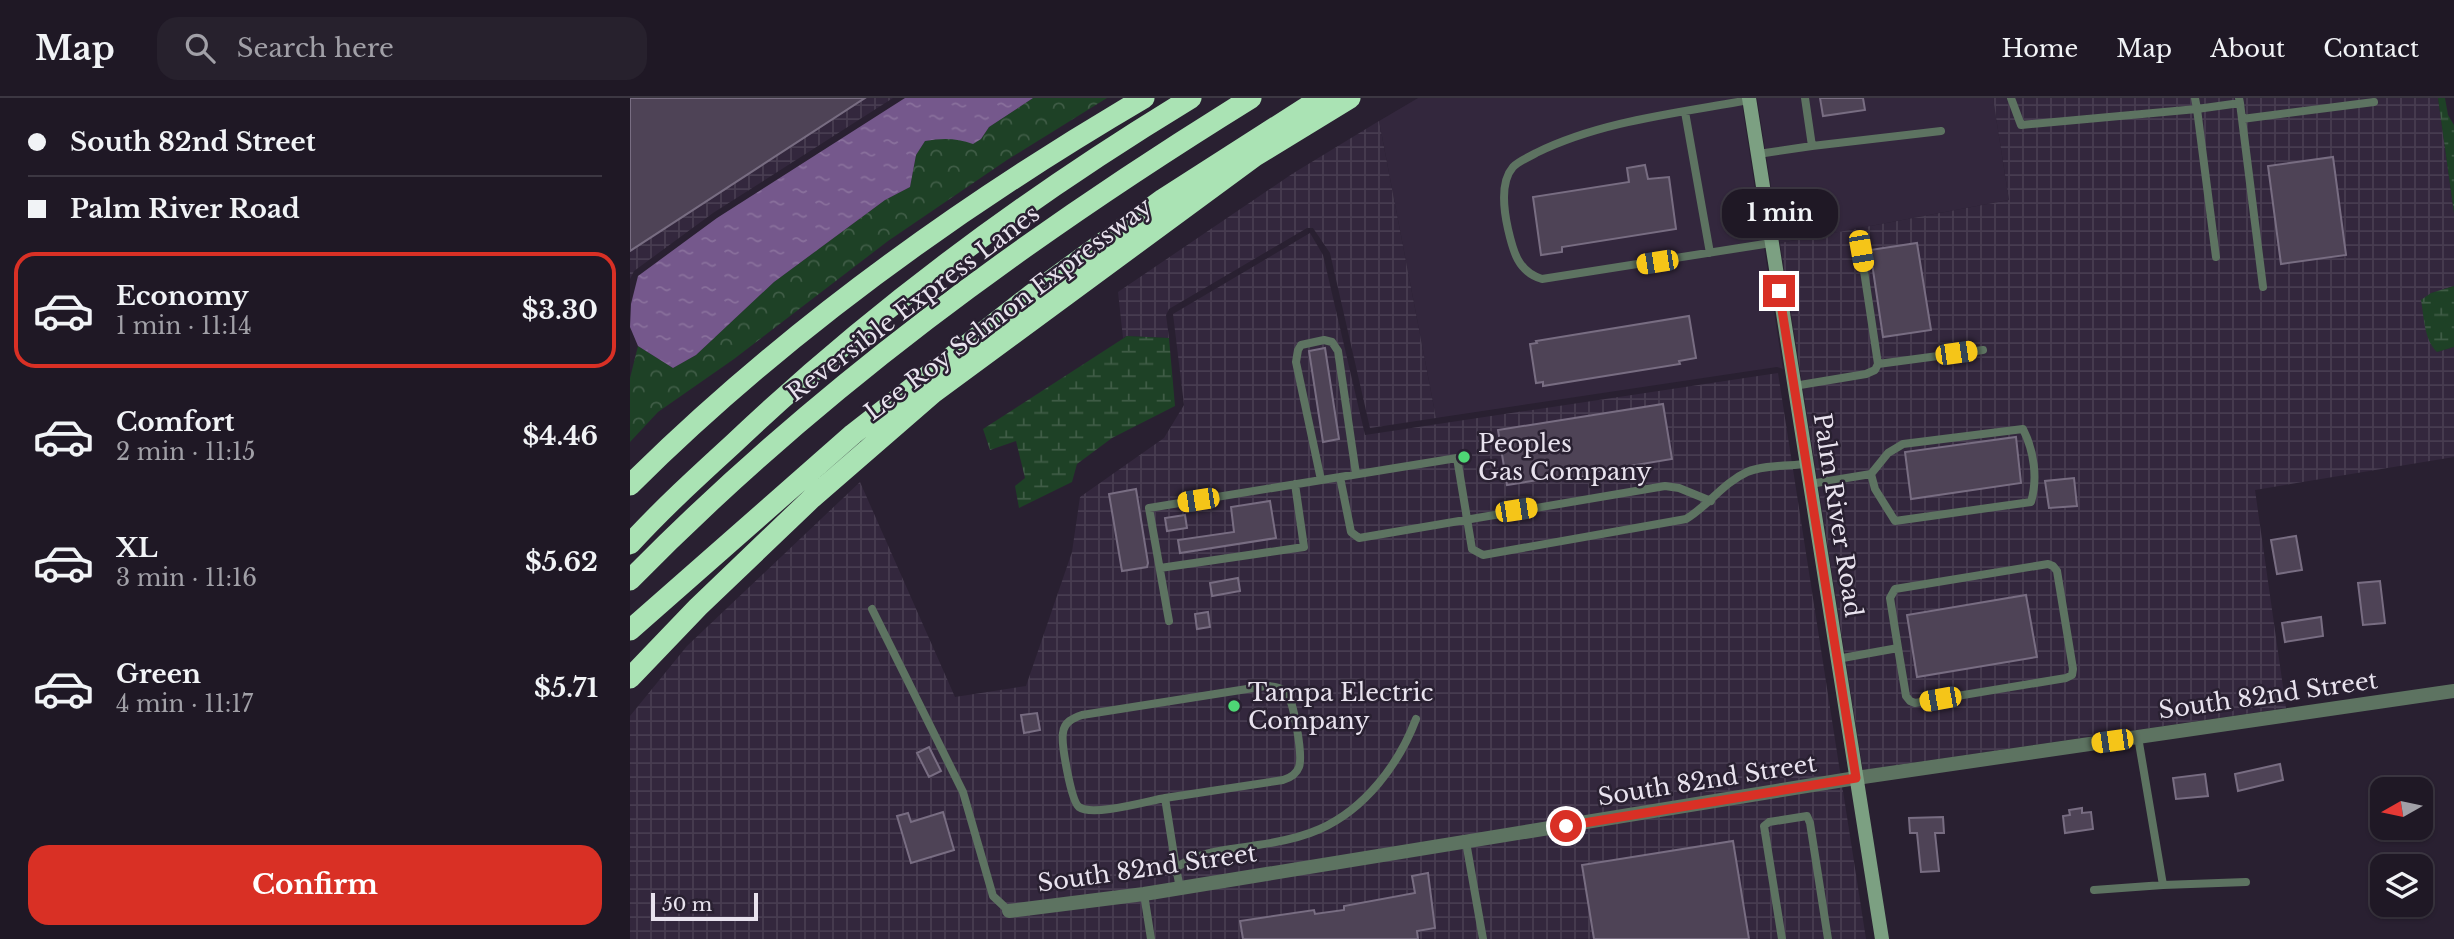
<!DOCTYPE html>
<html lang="en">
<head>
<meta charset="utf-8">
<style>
	:root { --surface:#1f1825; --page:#27212d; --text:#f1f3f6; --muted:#a1a0a7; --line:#3c3742; --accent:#d93025 }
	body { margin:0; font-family:"Libre Baskerville",serif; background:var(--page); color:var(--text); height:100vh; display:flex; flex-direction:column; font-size:26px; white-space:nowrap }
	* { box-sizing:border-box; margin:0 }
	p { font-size:23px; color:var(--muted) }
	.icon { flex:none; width:38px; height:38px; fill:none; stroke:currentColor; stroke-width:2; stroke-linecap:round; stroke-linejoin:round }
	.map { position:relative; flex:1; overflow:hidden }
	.side { display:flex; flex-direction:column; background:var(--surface); width:630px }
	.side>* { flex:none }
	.top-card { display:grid; align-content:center; height:154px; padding:0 28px; background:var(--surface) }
	.needle { width:46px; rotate:261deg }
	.fabs { position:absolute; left:1740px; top:679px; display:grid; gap:14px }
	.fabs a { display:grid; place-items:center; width:63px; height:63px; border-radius:14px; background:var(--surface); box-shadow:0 2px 5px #0004,0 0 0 2px var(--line); font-size:35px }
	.scale { position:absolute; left:21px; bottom:18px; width:107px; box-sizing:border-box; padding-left:7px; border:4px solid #e8e2ee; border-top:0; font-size:19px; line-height:24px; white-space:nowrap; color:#e8e2ee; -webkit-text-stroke:5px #292031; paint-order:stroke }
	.end { position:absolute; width:32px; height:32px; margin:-16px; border:9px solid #d93025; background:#fff; box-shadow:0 0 0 4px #fff }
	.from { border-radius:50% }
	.bubble { position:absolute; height:49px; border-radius:21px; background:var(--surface); box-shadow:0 2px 5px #0004,0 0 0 2px var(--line); font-size:23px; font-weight:800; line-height:49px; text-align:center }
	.car { position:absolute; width:21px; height:42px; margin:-21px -10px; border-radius:9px; box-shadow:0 0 5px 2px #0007; background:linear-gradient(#f5c518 24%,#345 0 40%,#f5c518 0 76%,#345 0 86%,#f5c518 0) }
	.top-card b { display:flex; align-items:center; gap:24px; height:66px; font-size:26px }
	.top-card b+b { border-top:2px solid var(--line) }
	.top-card i { width:18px; height:18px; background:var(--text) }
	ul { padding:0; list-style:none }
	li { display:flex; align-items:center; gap:21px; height:116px; margin:0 14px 10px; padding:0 14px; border:4px solid transparent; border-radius:21px }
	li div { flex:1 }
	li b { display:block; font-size:26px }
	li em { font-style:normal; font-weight:800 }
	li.selected { border-color:var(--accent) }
	li>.icon { width:63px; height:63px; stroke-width:1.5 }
	.cta { display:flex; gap:14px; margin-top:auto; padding:14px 28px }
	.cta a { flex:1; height:80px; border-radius:21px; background:var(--accent); color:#fff; font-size:28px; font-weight:800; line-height:80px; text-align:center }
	header { display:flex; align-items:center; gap:42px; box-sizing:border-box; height:98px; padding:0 35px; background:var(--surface); border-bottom:2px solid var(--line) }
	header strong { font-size:33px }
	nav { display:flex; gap:38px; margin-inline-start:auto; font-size:24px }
	.search { width:490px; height:63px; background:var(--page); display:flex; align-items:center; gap:18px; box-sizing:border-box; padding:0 24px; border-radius:21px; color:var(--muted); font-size:26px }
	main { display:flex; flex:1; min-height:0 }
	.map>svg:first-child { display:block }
</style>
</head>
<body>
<header>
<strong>Map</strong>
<div class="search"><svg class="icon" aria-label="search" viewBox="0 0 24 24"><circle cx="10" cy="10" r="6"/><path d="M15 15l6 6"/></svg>Search here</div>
<nav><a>Home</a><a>Map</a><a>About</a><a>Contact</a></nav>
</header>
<main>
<section class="side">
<div class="top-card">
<b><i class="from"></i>South 82nd Street</b>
<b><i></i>Palm River Road</b>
</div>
<ul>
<li class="selected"><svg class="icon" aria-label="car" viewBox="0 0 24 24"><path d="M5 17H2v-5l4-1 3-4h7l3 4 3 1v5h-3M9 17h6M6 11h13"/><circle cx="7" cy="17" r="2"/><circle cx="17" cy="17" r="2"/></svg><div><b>Economy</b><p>1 min · 11:14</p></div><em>$3.30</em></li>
<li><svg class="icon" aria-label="car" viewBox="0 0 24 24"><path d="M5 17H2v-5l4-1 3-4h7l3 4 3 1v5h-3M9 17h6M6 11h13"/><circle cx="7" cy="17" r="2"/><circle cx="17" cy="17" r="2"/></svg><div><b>Comfort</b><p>2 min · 11:15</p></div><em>$4.46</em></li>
<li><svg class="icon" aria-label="car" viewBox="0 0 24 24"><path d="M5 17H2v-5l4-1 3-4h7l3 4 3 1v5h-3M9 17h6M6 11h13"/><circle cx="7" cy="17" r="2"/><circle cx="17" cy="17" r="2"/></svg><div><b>XL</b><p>3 min · 11:16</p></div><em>$5.62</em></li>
<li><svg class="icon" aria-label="car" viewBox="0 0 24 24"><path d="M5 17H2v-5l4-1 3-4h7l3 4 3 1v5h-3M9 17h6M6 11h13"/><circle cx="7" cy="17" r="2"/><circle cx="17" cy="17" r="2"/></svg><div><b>Green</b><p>4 min · 11:17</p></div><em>$5.71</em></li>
</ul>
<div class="cta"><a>Confirm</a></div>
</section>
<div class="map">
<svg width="1824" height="841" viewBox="0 0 1824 841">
	<defs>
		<pattern id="industrial-grid" width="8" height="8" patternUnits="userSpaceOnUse" patternTransform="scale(1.75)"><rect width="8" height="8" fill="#33273d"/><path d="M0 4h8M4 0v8" fill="none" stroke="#473c50"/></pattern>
		<pattern id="forest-crowns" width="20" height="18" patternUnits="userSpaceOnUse" patternTransform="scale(1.75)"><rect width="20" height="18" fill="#1e4126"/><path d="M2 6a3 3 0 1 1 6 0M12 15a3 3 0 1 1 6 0" fill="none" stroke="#3f5c46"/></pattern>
		<pattern id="wetland-marsh" width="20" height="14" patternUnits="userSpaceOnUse" patternTransform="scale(1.75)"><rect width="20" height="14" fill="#1e4126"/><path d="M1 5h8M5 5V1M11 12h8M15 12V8" fill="none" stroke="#3f5c46"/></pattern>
		<pattern id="water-ripples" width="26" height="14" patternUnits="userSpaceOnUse" patternTransform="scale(1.75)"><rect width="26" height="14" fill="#75588c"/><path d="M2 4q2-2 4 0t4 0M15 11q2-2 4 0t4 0" fill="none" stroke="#89709c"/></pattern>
	</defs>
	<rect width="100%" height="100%" fill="#292031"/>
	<!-- built -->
	<path fill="#33273d" d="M788 0H1111L1153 271 1147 269 806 320 749 23Z
		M1127 0H1363L1379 102 1150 145Z"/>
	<!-- industrial -->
	<path fill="url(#industrial-grid)" d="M0 0H263L83 115 4 173 0 181Z
		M1363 0H1808L1824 115V188L1801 195 1807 254 1824 249V359L1625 392 1656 610 1233 672 1150 145 1379 102Z
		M749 23 806 320 740 330 700 155 683 130H677L539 211 536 217 539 240 497 238 493 240 488 194 662 76Z
		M680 135 693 157 735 337 1148 275 1236 841H0V618L57 548 230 384 325 599 396 588 442 454 450 399 534 340 554 307 543 216Z"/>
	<!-- forest -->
	<path fill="url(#forest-crowns)" d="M403 0H477L377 62 258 143 104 261 28 314 0 344V280L8 248 43 270 66 257 144 184 255 102 280 89 286 57 295 43 312 40 351 41 359 29Z"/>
	<!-- wetland -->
	<path fill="url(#wetland-marsh)" d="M1808 0H1815L1818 17 1824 27V115Z
		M1824 188V249L1807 254C1794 242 1794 219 1791 202L1801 195Z
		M497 238 539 240 545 308 482 340 447 366 442 384 389 410 385 388 395 380 386 343 360 352 353 331Z"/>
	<!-- water -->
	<path fill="url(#water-ripples)" d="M275 0H403L359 29 351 41 343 46C327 40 312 40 295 43L286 57 280 89 255 102 144 184 66 257 43 270 8 248 0 229 1 206 8 178 87 120Z"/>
	<!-- building -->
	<path fill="#4e4356" stroke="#786d82" stroke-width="2" d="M0 0H235L0 153Z
		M1190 0H1233L1235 12 1193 18Z
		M1703 59 1716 157 1651 166 1638 68Z
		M1015 67 1018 81 1039 79 1046 131 932 149V154L911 157 903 99 999 84 997 70Z
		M1287 145 1301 232 1253 239 1240 152Z
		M1059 218 1066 260 1049 263 1050 266 913 288V284L906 285 900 246 907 245 906 243Z
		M695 250 709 341 693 344 679 253Z
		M1033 306 1042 361 957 375V378L940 381V377L877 387 868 332Z
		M1386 339 1391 385 1281 401 1275 354Z
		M1444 380 1447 408 1419 410 1415 383Z
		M506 391 518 465 517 469 492 473 479 396Z
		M640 403 646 440 550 455 548 442 604 434 601 409Z
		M555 417 557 430 537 433 535 420Z
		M1666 438 1672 472 1647 476 1641 442Z
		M608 480 610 493 582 498 580 485Z
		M1750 483 1755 525 1733 527 1728 485Z
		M1396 497 1407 559 1287 579 1277 517Z
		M578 514 580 529 567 531 565 516Z
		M1691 519 1693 538 1655 544 1652 525Z
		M407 615 410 632 394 635 391 617Z
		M299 649 311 673 299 679 287 655Z
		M1650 666 1653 682 1608 693 1605 676Z
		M1575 676 1578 698 1546 701 1543 680Z
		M1452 710V715L1461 714 1463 731 1435 735 1433 718 1440 717 1439 712Z
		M313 714 324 752 281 765 267 718 278 715 281 724Z
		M1313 719 1314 735H1305L1309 773 1291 774 1287 735H1280L1279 720Z
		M1103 743 1119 841H964L952 767Z
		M798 775 805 830 787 833 788 841H613L610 823 684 812 685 816 714 812V808L785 795 782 778Z"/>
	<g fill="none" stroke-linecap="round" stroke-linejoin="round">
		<!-- lane -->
		<path stroke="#5d7361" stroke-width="8" d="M1381 0 1391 27 1567 11 1565 0
			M1119 2C1048 15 971 23 906 55 899 59 889 63 883 69 870 84 874 113 878 131 883 153 888 174 912 181L1141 145
			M1610 5 1633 189
			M1055 14 1080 155
			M1612 21 1744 4
			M1182 48 1311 33
			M1128 56 1182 48 1175 0
			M1586 159 1567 11 1610 5 1609 0
			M1248 266 1353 252
			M1164 288 1236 276 1245 272 1248 266 1231 153
			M1393 331C1404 353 1408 380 1401 404L1265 423 1245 391 1241 376 1258 355 1273 346Z
			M710 379 721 434 729 440 1035 388 1049 390 1081 403
			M691 382 666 264 668 252 671 247 694 242 702 244 708 253 726 376
			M1180 386 1241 376
			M530 470 674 449 665 386
			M242 511 333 694 363 798 379 813
			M539 523 519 410 827 360 842 451 853 457 1056 421C1078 408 1093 385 1117 374 1133 367 1158 368 1176 366
			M1207 561 1268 550 1276 598 1280 603 1285 605 1436 580 1442 577 1443 571 1427 473 1423 468 1418 466 1265 491 1260 500 1268 550
			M535 700C518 703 462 719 449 709 441 703 431 645 433 635 434 624 443 620 452 617L636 588C643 588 650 589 656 594 664 603 673 658 669 669 666 677 660 680 653 682L535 700 546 770
			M836 744 853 841
			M1533 787 1616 784
			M550 790 546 770C571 752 599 752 628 747 649 744 670 740 690 731 735 711 769 666 786 621
			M1464 792 1533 787 1508 639
			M514 796 521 841
			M1152 841 1134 728 1139 724 1177 718 1180 725 1198 841"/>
		<!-- street -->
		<path stroke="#5d7361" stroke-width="14" d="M379 813 514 796 1226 680 1824 593"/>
		<!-- secondary -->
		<path stroke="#7ca082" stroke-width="14" d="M1119 0 1252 841"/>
		<!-- highway -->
		<path stroke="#aae3b4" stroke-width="21" d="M0 387C153 235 328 109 514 0
			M0 446C32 411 67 379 102 347 242 214 396 100 561 0
			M0 482C184 294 398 138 621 0
			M0 532 223 336 401 197 533 101 691 0
			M0 580 68 509 182 400 303 295 625 58 720 0"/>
	</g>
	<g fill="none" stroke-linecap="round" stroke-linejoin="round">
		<!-- route -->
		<path stroke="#d93025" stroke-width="9" d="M936 728 1226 680 1149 193"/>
	</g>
	<!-- markers -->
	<g fill="#4ed675" stroke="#292031" stroke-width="2.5">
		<circle cx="834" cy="359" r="7"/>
		<circle cx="604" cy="608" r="7"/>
	</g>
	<g text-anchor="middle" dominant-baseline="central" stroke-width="5" stroke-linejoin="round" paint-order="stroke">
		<!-- street labels -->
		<g font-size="24" fill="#e8e2ee" stroke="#292031">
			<text transform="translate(283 205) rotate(-37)">Reversible Express Lanes</text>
			<text transform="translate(378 211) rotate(-37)">Lee Roy Selmon Expressway</text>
			<text transform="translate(1208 417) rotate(81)">Palm River Road</text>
			<text transform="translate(1638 597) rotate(-8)">South 82nd Street</text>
			<text transform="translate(1077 682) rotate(-9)">South 82nd Street</text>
			<text transform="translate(517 770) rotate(-8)">South 82nd Street</text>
		</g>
		<!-- poi labels -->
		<g font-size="24" fill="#e8e2ee" stroke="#292031" text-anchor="start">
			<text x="848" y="345">Peoples<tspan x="848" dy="28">Gas Company</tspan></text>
			<text x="618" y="594">Tampa Electric<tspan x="618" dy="28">Company</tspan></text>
		</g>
	</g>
</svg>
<div class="fabs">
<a><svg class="needle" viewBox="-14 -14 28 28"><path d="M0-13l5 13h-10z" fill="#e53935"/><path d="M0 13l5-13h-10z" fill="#a1a0a7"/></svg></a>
<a><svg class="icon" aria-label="layers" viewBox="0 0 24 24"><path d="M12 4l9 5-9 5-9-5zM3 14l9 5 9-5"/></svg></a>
</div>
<div class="scale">50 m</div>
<i class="end from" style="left:936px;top:728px"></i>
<i class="end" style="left:1149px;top:193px"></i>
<div class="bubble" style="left:1092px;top:91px;width:116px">1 min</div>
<i class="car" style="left:1231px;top:153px;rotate:170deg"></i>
<i class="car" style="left:1027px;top:164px;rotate:261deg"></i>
<i class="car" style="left:1326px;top:255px;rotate:82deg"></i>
<i class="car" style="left:568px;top:402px;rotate:261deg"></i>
<i class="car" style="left:886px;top:412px;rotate:81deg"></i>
<i class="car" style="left:1310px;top:601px;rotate:260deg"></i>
<i class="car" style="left:1482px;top:643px;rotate:262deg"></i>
</div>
</main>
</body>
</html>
